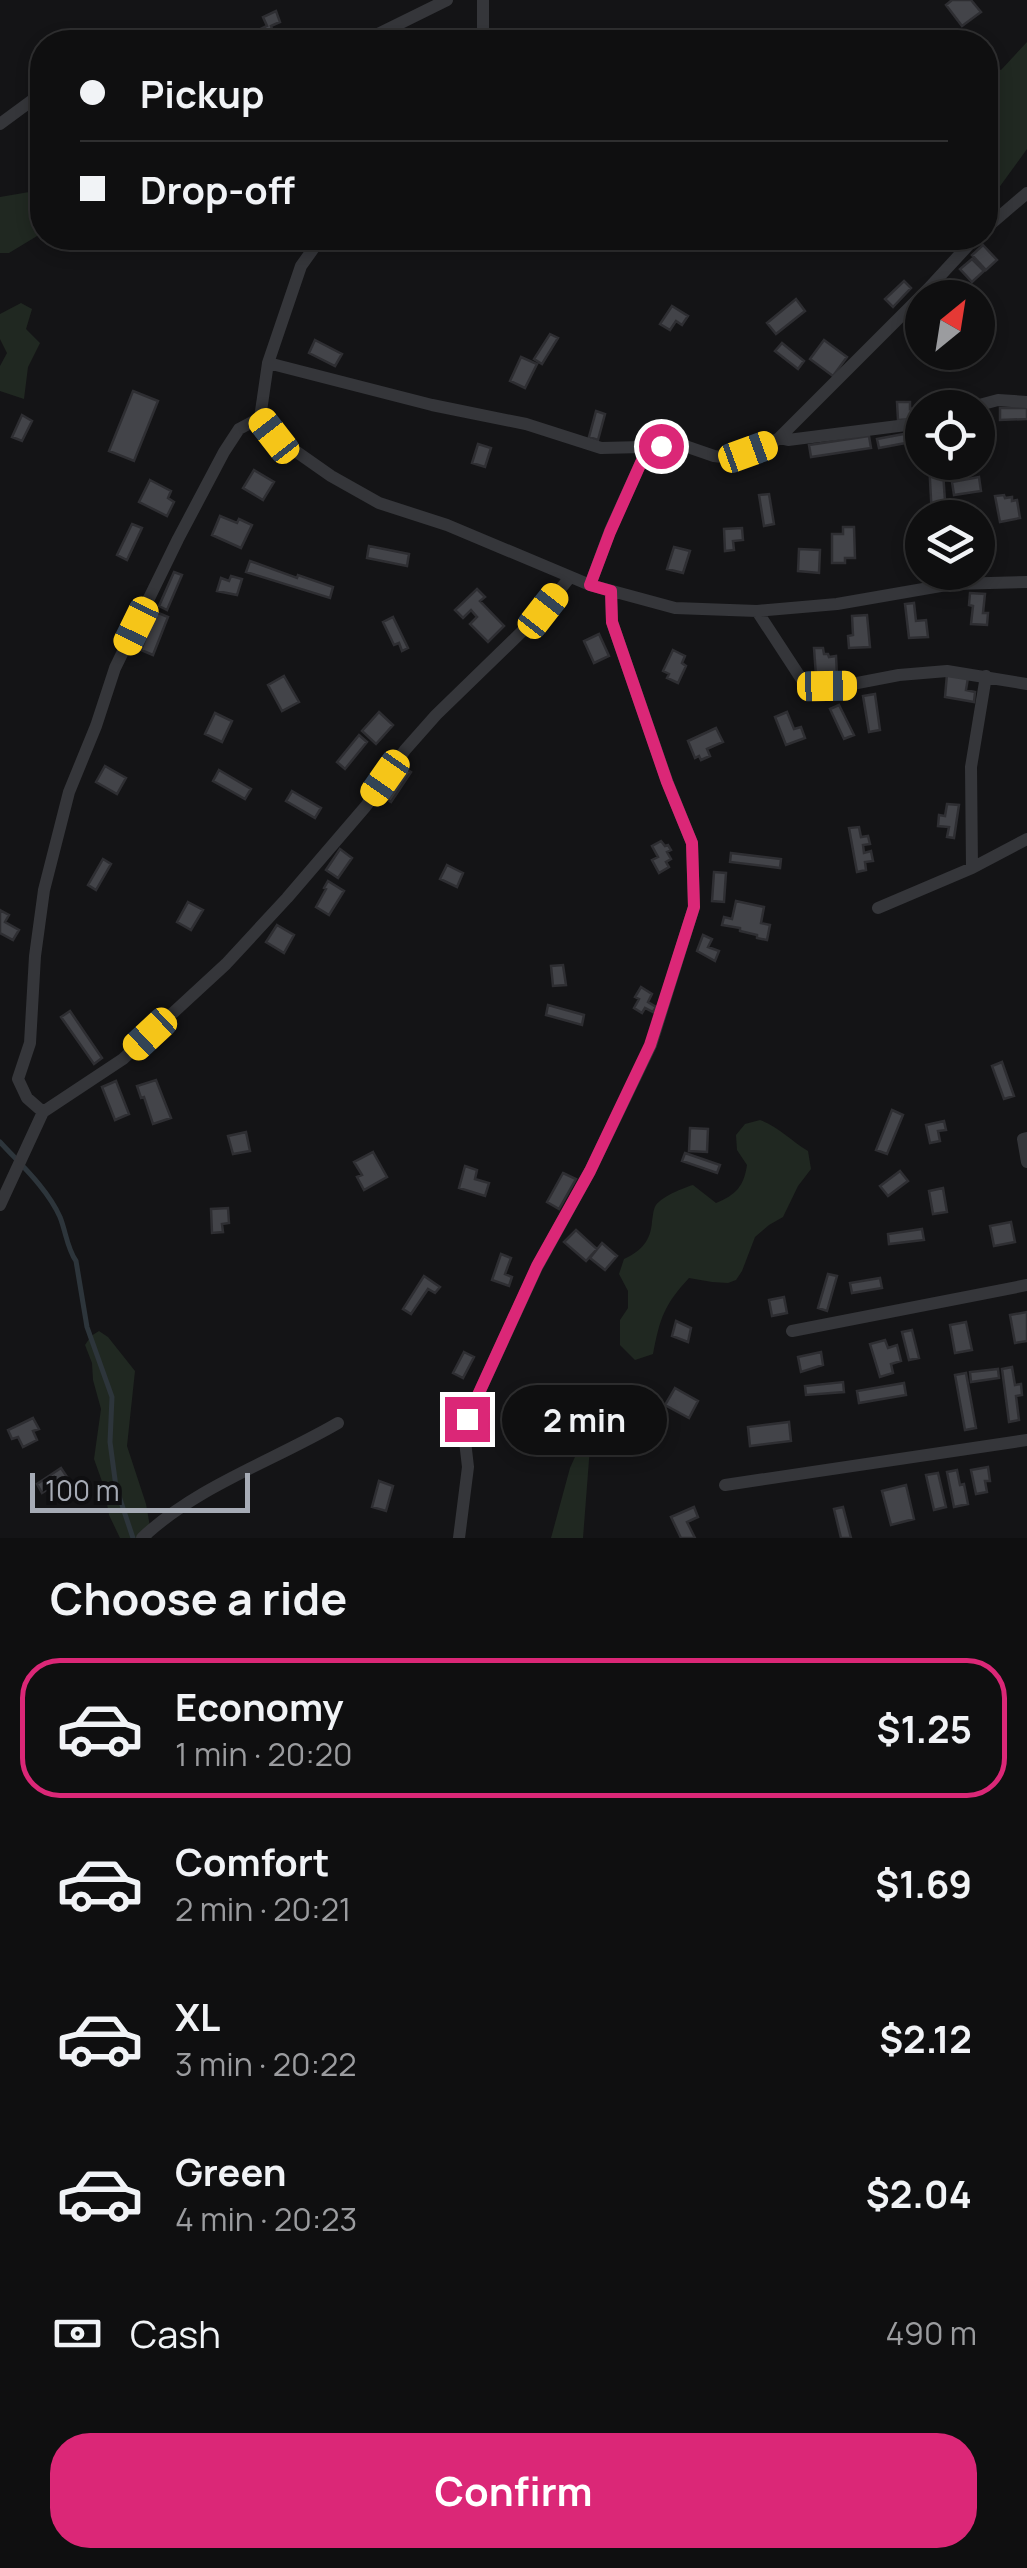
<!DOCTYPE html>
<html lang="en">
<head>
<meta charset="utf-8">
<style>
	:root { --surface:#0f0f10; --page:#1d1d1e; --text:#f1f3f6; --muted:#9b9c9f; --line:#2f2f30; --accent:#db2777 }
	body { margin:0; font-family:Manrope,sans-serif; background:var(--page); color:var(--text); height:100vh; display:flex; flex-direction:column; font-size:38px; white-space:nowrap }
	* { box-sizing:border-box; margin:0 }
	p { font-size:32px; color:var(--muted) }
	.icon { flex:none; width:55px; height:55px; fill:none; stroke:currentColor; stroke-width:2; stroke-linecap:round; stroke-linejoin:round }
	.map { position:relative; height:1538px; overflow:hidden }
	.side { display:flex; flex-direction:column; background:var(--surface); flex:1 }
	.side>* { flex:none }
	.top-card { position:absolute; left:30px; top:30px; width:968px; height:220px; border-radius:40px; box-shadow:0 5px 15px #0003,0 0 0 2px var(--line); display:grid; align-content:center; height:220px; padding:0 50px; background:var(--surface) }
	.needle { width:65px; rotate:30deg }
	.tools { position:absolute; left:905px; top:280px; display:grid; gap:20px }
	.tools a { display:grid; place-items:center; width:90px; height:90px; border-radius:50%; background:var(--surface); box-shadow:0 5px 15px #0003,0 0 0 2px var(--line); font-size:50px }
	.scale { position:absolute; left:30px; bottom:25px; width:220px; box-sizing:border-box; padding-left:10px; border:5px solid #a6abb5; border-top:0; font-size:28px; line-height:35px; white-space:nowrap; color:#a6abb5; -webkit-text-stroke:8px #0f0f11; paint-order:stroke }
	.end { position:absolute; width:45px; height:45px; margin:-22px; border:12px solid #db2777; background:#fff; box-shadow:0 0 0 5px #fff }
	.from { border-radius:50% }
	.bubble { position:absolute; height:70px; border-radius:35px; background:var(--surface); box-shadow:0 5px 15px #0003,0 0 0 2px var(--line); font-size:32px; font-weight:700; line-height:70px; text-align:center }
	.car { position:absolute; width:30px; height:60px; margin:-30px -15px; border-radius:12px; box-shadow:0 0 8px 2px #0007; background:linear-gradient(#f5c518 24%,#345 0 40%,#f5c518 0 76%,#345 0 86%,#f5c518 0) }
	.top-card b { display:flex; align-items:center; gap:35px; height:95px; font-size:38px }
	.top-card b+b { border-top:2px solid var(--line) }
	.top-card i { width:25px; height:25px; background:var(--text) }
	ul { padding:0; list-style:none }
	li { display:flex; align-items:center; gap:30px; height:140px; margin:0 20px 15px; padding:0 30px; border:5px solid transparent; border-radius:40px }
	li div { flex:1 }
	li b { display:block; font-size:38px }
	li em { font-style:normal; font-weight:700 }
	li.active { border-color:var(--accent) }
	li>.icon { width:90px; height:90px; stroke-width:1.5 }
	h2 { padding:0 50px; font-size:45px; line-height:120px }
	.pay { display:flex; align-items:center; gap:25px; height:110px; padding:0 50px; font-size:38px }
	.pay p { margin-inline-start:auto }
	.cta { display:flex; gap:20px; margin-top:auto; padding:20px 50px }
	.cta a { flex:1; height:115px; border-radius:40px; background:var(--accent); color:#fff; font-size:40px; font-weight:700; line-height:115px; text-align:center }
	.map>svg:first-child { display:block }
</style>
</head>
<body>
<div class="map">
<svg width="1027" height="1538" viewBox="0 0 1027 1538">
	<rect width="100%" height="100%" fill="#141416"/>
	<!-- green -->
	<path fill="#202821" d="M1027 42V149L998 189 985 162V64L1001 70Z
		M35 191 42 233 9 253H0V197Z
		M21 303 32 309 26 329 40 343 28 367 24 399 0 391V366L7 353 0 339V314Z
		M760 1120C779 1127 791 1141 808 1151L811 1169 798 1186 783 1217 769 1225 755 1237 742 1271 736 1280 728 1283 712 1282 689 1278C664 1305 660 1318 653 1354L635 1360 620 1345V1320L628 1308V1291L619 1274 624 1259C641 1251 651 1241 652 1221 653 1217 653 1209 656 1205 663 1196 683 1188 693 1185L716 1203C736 1195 744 1186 747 1165L737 1150 736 1135 745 1124Z
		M99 1331 108 1337 135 1371 127 1446 146 1504 152 1538H120L109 1515 104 1487 94 1459 101 1409 93 1380 92 1363 85 1345 91 1336Z
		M600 1401 614 1402 604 1430 590 1447 583 1538H551L570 1468Z"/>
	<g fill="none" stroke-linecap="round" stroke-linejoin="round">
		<!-- stream -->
		<path stroke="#2d353b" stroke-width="5" d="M0 1142C21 1165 47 1188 60 1217 66 1232 67 1248 76 1261L87 1327 112 1397 110 1442 116 1487 133 1538"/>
	</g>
	<!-- building -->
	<path fill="#434449" stroke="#2e2e32" stroke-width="2.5" d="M952 0H971L981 12 962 26 946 5Z
		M276 11 280 22 271 26 274 35 253 42 250 34 267 26 263 17Z
		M983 245 997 260 986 270 972 255Z
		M972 259 984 271 972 282 960 269Z
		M904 281 911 288 893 307 885 299Z
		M796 299 805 311 776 334 767 323Z
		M672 306 688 316 682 325 676 321 670 330 660 324Z
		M550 334 558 338 542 364 534 359Z
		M315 340 342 354 335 366 309 353Z
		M824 340 847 357 833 376 810 359Z
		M782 343 804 361 798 369 775 351Z
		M521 357 537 364 525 388 510 381Z
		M133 391 158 401 134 461 109 451Z
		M897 402H910V409L916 408V419L898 420Z
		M1000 408H1027V419L1000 420Z
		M596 411 605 414 598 440 589 437Z
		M22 415 32 421 22 441 12 437Z
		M909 433 911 442 879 448 877 439Z
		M869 436 871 448 811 457 809 445Z
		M478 444 491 448 485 467 472 463Z
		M978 459 979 469 943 471 946 516 932 517 929 462H978Z
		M254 470 274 482 263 500 243 488Z
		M979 477 981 491 954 495 952 482Z
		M150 480 171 491 168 498 174 502 167 516 139 502Z
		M769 494 774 524 764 526 759 495Z
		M1004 495 1005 498 1012 497V501L1017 500 1020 518 1000 522 995 496Z
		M220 516 237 523 239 519 252 525 241 548 212 535Z
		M132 524 142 528 127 560 117 555Z
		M843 527H854L855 558H845V563H832V534H843Z
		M742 528 743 540 733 541 734 550 725 551 724 529Z
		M369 546 409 554 407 566 367 558Z
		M674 547 690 551 683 573 667 569Z
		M799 549 820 550 819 573 798 571Z
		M250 561 297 578 298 575 333 587 330 598 246 572Z
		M174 572 182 575 167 610 159 606Z
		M231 576 242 579 237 595 217 591 221 578 229 581Z
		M477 589 485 597 480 601 504 626 488 642 470 624 477 617 471 610 463 618 455 610Z
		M970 593 985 594 983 613H988L987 625 971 624 973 606 969 605Z
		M914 603 916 621 926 620 928 637 909 638 905 604Z
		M156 612 168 617 153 655 141 650Z
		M867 615 870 647 849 648 848 636 853 635 852 616Z
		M393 617 408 648 402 651 399 643 394 645 383 622Z
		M599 634 609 656 594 663 584 641Z
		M814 648H823L824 654H828L829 657 836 656 837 675 816 676Z
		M673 650 685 656 682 663 686 666 678 683 667 678 669 674 663 671Z
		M947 674 968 678 966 690 975 692 974 702 945 697Z
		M284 676 299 702 282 711 268 685Z
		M875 694 880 730 869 732 863 696Z
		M839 705 854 735 844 739 830 709Z
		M379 712 393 725 376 744 362 731Z
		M787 712 794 729 801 727 805 738 786 745 775 717Z
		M215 713 232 721 222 742 205 734Z
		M716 728 723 742 707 749 710 756 701 760 699 756 695 758 688 741Z
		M359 735 367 742 345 769 337 762Z
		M105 766 126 778 117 794 96 782Z
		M402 766 411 772 391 802 382 796Z
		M219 770 251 789 245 799 213 781Z
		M292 791 321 808 315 818 286 801Z
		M947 804 959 805 954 838 947 837 949 827 938 826 939 815 945 816Z
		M859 827 861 837 868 836 870 844 863 845 864 853 871 851 873 861 865 862 866 870 857 872 849 828Z
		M661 841 665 846 668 845 671 850 667 852 671 859 666 862 669 867 659 873 652 860 658 857 652 846Z
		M340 849 352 858 338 878 326 870Z
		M731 853 781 859 780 868 730 862Z
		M103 859 111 864 96 890 88 885Z
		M447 865 463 873 457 887 440 879Z
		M714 872 726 873 724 902 712 901Z
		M328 881 344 891 329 915 316 907 326 889 324 888Z
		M736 901 764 907 761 923 770 925 767 940 757 938V935L740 931V928L722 925 724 917 732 919Z
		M188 902 203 910 191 930 177 922Z
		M0 910 9 915 5 922 19 930 13 940 0 933Z
		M277 925 294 935 284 953 266 942Z
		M703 935 712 939 708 947 719 951 715 961 697 951Z
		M563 965 566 985 553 986 551 966Z
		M641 987 652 994 648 1002 656 1007 653 1012 645 1008 642 1013 634 1008 639 999 635 997Z
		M548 1005 584 1015 582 1025 546 1015Z
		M70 1011 102 1058 94 1064 61 1017Z
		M1002 1062 1014 1096 1004 1099 992 1066Z
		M156 1080 171 1118 153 1124 144 1097 141 1098 137 1086Z
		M116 1081 129 1114 115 1120 102 1087Z
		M892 1110 903 1115 887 1154 876 1150Z
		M944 1121 946 1130 938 1131 940 1141 930 1143 926 1125Z
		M690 1128 708 1129 707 1152 689 1151Z
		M246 1132 250 1151 233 1154 228 1136Z
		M373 1152 387 1177 364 1190 357 1177 362 1175 354 1162Z
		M685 1153 720 1165 717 1173 682 1161Z
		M465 1166 477 1170 475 1179 489 1183 485 1196 459 1188Z
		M900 1171 908 1181 888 1196 880 1186Z
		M563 1173 576 1179 559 1209 547 1202Z
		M943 1188 947 1212 933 1214 929 1191Z
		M228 1208 229 1223 222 1224 223 1232 212 1233 211 1209Z
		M1011 1222 1015 1242 994 1246 990 1226Z
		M922 1229 924 1240 889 1244 888 1234Z
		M576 1230 597 1249 586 1261 564 1242Z
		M602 1243 617 1256 605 1270 590 1258Z
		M501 1254 511 1258 505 1274 512 1277 509 1286 492 1280Z
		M828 1274 837 1276 827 1311 818 1308Z
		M424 1276 440 1287 435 1293 428 1289 411 1314 403 1309Z
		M880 1278 882 1288 852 1293 850 1283Z
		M784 1297 787 1313 772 1316 769 1300Z
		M1027 1312V1341L1015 1343 1010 1315Z
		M676 1321 691 1328 688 1342 672 1336Z
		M966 1322 972 1350 955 1353 950 1325Z
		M912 1330 919 1358 909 1360 902 1332Z
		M885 1340 888 1348 897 1345 901 1361 891 1364 893 1373 880 1377 870 1344Z
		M464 1352 474 1357 463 1378 453 1373Z
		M821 1352 823 1365 801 1372 798 1357Z
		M1012 1367 1015 1385 1021 1384 1022 1395 1016 1396 1019 1420 1009 1422 1002 1369Z
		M998 1369 999 1378 971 1382 970 1372Z
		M966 1373 976 1428 965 1430 955 1375Z
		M843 1382 844 1392 806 1395 805 1386Z
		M904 1383 906 1395 859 1403 857 1391Z
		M675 1388 698 1401 689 1418 665 1405Z
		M33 1418 39 1429 33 1431 37 1440 23 1447 18 1437 12 1439 8 1430Z
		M789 1422 791 1441 750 1446 748 1427Z
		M988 1467 990 1481H985L987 1492 976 1494 971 1470Z
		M61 1468 67 1477 42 1493 37 1484Z
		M957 1470 960 1485 964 1484 968 1504 954 1507 947 1472Z
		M938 1473 946 1507 934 1510 926 1475Z
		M379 1481 393 1486 386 1511 372 1507Z
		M906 1485 914 1519 891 1525 882 1491Z
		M694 1507 698 1517 687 1522 695 1538H681L671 1517Z
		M843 1507 851 1538H841L834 1509Z"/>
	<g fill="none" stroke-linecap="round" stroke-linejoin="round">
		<!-- street -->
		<path stroke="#35363a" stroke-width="12" d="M483 0V35L486 42
			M362 42 447 0
			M0 124 42 93
			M985 229 1027 193
			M321 238 301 266 268 363 260 418 274 436 331 476 379 503 447 525 590 585 675 608 757 611 837 604 952 584 1027 582
			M268 363 432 405 526 424 601 448 685 446 714 456 730 458 770 444 779 438
			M968 408 998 400 1027 402
			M922 423 788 440 779 438 928 289 975 238
			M590 585 610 531 648 447
			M757 611 806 686 847 685 899 675 947 671 1027 684
			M972 868 971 767 986 676
			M878 908 972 868 1027 839
			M43 1112 27 1098 18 1079 30 1043 35 956 44 890 69 792 96 726 115 668 178 539 224 452 239 429 260 418
			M1027 1138 1023 1139 1027 1162
			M0 1205 43 1112 123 1059 226 964 287 898 366 806 405 750 436 715 543 611 570 577
			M792 1331 1027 1285
			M725 1485 1027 1440
			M142 1538C197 1486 273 1461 338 1423
			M459 1538 468 1467 465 1441 467 1419 537 1267 590 1171 651 1045 694 907 692 843 667 781 612 622 611 591"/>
	</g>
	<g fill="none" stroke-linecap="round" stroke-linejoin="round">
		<!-- route -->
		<path stroke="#db2777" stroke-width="12" d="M467 1419 537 1266 590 1171 650 1045 694 907 692 843 667 782 612 622 611 591 590 585 610 532 648 447 661 446"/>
	</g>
</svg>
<div class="tools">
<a><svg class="needle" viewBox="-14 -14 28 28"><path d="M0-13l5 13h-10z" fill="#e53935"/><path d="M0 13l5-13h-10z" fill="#9b9c9f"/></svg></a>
<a><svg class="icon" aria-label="locate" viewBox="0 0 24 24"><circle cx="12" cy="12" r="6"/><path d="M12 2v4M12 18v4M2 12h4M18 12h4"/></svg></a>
<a><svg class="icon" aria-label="layers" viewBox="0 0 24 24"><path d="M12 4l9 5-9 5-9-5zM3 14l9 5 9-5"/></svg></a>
</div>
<div class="scale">100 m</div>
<i class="end from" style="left:661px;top:446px"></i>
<i class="end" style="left:467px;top:1419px"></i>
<div class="bubble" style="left:502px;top:1385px;width:165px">2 min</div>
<i class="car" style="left:274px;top:436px;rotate:322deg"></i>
<i class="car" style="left:748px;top:452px;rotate:70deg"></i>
<i class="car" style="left:543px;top:611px;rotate:38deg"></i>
<i class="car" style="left:136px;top:626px;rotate:206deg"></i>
<i class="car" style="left:827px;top:686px;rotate:89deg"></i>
<i class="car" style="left:385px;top:778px;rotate:215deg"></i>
<i class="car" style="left:150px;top:1034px;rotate:227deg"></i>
<div class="top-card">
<b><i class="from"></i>Pickup</b>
<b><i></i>Drop-off</b>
</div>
</div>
<section class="side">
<h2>Choose a ride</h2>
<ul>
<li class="active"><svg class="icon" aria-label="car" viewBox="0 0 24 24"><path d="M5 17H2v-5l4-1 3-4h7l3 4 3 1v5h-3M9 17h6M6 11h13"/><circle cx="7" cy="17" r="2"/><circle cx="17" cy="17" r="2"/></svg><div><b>Economy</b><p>1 min · 20:20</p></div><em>$1.25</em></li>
<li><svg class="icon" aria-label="car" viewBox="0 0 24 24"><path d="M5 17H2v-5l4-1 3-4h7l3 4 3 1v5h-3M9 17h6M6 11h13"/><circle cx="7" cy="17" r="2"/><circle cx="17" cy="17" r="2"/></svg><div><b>Comfort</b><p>2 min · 20:21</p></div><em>$1.69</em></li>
<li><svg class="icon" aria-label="car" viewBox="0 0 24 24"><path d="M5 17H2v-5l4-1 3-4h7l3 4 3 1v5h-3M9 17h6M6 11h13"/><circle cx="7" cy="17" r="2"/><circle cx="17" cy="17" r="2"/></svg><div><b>XL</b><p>3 min · 20:22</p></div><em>$2.12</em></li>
<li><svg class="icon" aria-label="car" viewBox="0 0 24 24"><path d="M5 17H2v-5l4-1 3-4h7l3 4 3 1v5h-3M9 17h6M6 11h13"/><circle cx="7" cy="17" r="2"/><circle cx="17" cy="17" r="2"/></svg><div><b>Green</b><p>4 min · 20:23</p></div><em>$2.04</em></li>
</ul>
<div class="pay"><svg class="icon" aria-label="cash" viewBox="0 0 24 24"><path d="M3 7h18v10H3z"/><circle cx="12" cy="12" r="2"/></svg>Cash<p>490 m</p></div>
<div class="cta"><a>Confirm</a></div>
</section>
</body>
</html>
